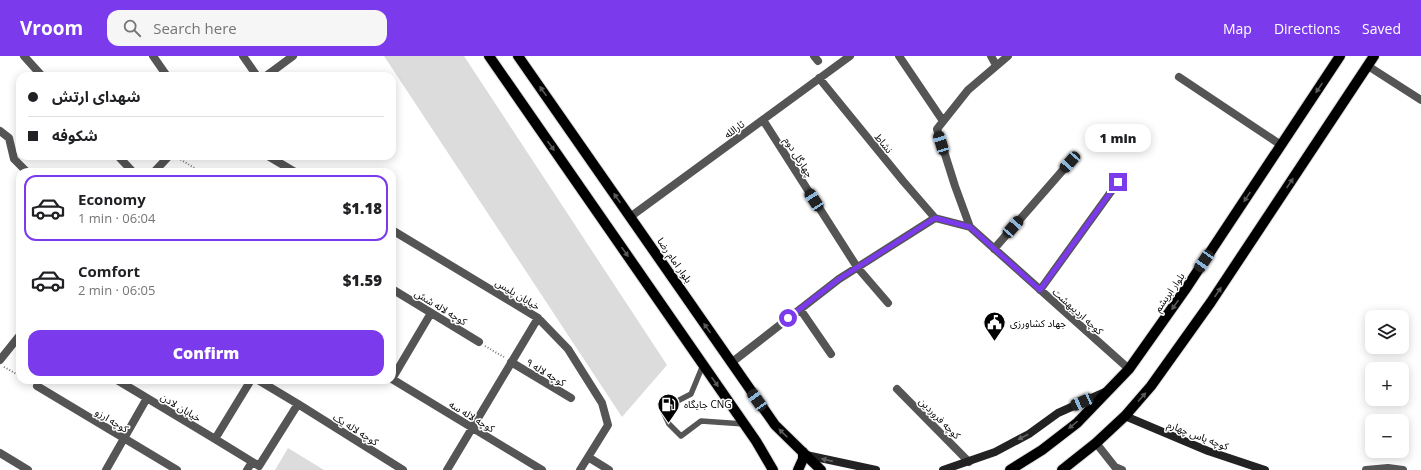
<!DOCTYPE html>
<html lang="en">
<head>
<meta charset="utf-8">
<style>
	:root { --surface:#fff; --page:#f6f6f6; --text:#202124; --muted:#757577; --line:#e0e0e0; --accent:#7c3aed }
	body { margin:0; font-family:"Open Sans","Noto Sans Arabic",sans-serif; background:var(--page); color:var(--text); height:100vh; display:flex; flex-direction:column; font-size:15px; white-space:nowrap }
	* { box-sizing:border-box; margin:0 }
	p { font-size:13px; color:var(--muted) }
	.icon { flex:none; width:22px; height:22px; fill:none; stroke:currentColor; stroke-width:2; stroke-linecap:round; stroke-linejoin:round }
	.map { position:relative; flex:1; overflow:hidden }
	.sheet { position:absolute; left:16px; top:112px; width:380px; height:216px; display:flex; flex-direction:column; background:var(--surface); border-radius:12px; box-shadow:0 2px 10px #0003 }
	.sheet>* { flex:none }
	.top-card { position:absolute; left:16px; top:16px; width:380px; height:88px; border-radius:12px; box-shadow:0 2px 10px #0003; display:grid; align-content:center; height:88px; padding:0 12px; background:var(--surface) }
	.tools { position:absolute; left:1365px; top:254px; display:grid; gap:8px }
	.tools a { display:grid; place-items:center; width:44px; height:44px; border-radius:8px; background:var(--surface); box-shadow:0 2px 10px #0003; font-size:20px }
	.end { position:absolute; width:18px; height:18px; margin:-9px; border:5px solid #7c3aed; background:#fff; box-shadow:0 0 0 2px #fff }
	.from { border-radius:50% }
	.bubble { position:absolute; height:28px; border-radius:12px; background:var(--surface); box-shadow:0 2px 10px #0003; font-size:13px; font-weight:800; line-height:28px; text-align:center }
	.car { position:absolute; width:12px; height:24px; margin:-12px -6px; border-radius:5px; box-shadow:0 0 3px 1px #0007; background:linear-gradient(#222 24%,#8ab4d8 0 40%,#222 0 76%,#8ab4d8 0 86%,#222 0) }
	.top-card b { display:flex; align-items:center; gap:14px; height:38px; font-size:15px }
	.top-card b+b { border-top:1px solid var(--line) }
	.top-card i { width:10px; height:10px; background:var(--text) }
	ul { padding:7px 0 0; list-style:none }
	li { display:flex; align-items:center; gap:12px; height:66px; margin:0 8px 6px; padding:0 4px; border:2px solid transparent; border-radius:12px }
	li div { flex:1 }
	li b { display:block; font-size:15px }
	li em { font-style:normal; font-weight:800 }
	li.active { border-color:var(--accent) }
	li>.icon { width:36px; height:36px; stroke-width:1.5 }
	.button { display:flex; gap:8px; margin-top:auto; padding:8px 12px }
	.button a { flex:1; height:46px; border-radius:12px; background:var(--accent); color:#fff; font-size:16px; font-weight:800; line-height:46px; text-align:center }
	header { display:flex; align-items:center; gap:24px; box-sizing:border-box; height:56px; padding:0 20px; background:var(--accent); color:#fff }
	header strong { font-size:19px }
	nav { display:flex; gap:22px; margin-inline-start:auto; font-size:14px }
	.search { width:280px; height:36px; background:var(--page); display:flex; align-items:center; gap:10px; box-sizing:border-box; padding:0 14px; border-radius:12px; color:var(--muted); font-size:15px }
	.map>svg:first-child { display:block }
</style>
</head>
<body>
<header>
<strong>Vroom</strong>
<div class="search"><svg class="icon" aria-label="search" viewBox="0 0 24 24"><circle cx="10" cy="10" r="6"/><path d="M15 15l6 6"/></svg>Search here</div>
<nav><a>Map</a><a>Directions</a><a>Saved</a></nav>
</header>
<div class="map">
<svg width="1421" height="414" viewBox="0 0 1421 414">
	<rect width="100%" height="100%" fill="#fff"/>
	<!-- green -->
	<path fill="#dcdcdc" d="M384 0H464L667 309 622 361Z
		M288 392 324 414H275Z"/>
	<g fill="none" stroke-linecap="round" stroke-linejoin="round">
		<defs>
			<path id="primary" d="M489 0 756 385 773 414
				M518 0 775 369 821 414
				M798 414 803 403V396
				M1010 414 1042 394 1077 367 1129 313 1187 231 1340 0
				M1062 414 1096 387 1125 360 1151 330 1211 246 1374 0"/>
		</defs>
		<!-- primary casing -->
		<use href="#primary" stroke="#dbdbdb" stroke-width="12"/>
		<!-- path -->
		<path stroke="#777" stroke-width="2" stroke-dasharray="1 2" stroke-linecap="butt" d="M178 102 201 116
			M485 290 504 301
			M4 311 20 320"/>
		<!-- lane -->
		<path stroke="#555" stroke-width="5.5" d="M703 309 691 338 662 353 669 368 681 380 701 365 744 368"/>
		<!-- street -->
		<path stroke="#555" stroke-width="8" d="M24 0 42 20
			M153 0 167 20
			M243 0 257 20
			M814 0 818 5
			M899 0 943 65
			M991 0 996 9
			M1368 10 1421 44
			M266 20 293 0
			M1179 21 1281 89
			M819 22 903 125 935 162
			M763 64 857 211 888 247
			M0 75 9 82 14 103 27 116
			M118 100 133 116
			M268 100 295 116
			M154 116 169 100
			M630 161 850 0
			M935 162 970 171 1129 313
			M970 171 955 130 937 73 968 34 1008 0
			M392 174 538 262 568 293 602 347 608 369 580 414
			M994 193 1070 106
			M392 233 479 286
			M1040 234 1118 126
			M800 253 831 298
			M0 304 20 279
			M511 306 571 342
			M731 307 839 223 935 162
			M392 323 542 414
			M392 323 431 257
			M117 324 215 383
			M251 324 215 383 259 410 298 348 258 324
			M37 330 177 414
			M897 333 969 406
			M298 348 403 414
			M1096 387 1115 411 1122 414
			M0 397 28 414
			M588 401 609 414
			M106 414 147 342
			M247 414 252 406
			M447 414 538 262
			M1366 414 1388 412 1403 414"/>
		<!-- secondary -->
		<path stroke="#222" stroke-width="8" d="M1125 360 1208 395 1265 414
			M806 399 876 414
			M943 414 995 396 1029 378 1058 357 1105 336"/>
		<!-- primary -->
		<use href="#primary" stroke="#000" stroke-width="10"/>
	</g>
	<!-- one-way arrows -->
	<defs><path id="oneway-solid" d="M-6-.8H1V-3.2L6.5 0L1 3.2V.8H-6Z"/></defs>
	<g fill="#595959">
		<use href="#oneway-solid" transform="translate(1319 32) rotate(124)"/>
		<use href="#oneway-solid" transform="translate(543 35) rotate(-125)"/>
		<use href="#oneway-solid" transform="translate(551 90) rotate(55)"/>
		<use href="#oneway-solid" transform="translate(1290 127) rotate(-56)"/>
		<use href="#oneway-solid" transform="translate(1247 141) rotate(124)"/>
		<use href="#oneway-solid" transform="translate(617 142) rotate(-125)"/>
		<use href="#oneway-solid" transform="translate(625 196) rotate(55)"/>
		<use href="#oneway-solid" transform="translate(1218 236) rotate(-56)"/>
		<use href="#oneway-solid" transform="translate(1175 249) rotate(125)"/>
		<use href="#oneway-solid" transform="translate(707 272) rotate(-125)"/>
		<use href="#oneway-solid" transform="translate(715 326) rotate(55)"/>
		<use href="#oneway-solid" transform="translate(1142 341) rotate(-48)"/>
		<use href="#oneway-solid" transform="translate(1073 369) rotate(141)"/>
		<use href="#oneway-solid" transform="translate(783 377) rotate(-136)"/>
	</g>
	<g fill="#646464">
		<use href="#oneway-solid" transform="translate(1023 381) rotate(152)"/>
		<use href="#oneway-solid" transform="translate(827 404) rotate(-167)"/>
	</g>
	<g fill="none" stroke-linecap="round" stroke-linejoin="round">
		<!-- route -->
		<path stroke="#7c3aed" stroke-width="5" d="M788 262 839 223 935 162 970 171 1040 234 1118 126"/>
	</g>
	<!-- icons -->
	<defs>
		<symbol id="civic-pin" viewBox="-11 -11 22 30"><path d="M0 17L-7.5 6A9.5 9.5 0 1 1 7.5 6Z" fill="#000" stroke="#fff"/><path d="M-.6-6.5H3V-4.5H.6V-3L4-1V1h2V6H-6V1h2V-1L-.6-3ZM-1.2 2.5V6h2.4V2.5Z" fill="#fff"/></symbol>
		<symbol id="fuel-pin" viewBox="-11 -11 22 30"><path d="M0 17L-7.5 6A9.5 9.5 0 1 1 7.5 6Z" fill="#000" stroke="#fff"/><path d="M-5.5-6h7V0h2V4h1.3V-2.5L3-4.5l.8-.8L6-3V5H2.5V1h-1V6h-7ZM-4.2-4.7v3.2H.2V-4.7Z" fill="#fff"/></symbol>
	</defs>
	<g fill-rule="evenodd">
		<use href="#civic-pin" x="982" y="254" width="25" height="34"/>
		<use href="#fuel-pin" x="656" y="336" width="25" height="34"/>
	</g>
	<g text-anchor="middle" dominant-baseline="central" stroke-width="3" stroke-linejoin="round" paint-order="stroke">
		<!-- street labels -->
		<g font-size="10" fill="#000" stroke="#fff">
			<text transform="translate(734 73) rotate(-36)">ثارالله</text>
			<text transform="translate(884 87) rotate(51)">نشاط</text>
			<text transform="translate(799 101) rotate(58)">چهارگل دوم</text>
			<text transform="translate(675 204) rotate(55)">بلوار امام رضا</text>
			<text transform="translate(1169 236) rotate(-55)">بلوار ابریشم</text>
			<text transform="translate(518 238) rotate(31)">خیابان پلیس</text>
			<text transform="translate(441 251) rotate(31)">کوچه لاله شش</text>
			<text transform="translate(1078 255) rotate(42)">کوچه اردیبهشت</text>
			<text transform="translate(546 316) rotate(31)">کوچه لاله ۹</text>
			<text transform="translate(181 351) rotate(31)">خیابان لادن</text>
			<text transform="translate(472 360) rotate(31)">کوچه لاله سه</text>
			<text transform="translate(940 362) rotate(45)">کوچه فروردین</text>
			<text transform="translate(112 364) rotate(31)">کوچه ارزو</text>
			<text transform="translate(356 373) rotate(32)">کوچه لاله یک</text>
			<text transform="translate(1198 379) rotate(21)">کوچه یاس چهارم</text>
		</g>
		<!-- poi labels -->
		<g font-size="10" fill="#000" stroke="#fff" text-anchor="start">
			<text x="1010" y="267">جهاد کشاورزی</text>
			<text x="684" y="348">جایگاه CNG</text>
		</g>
	</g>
</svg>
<div class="tools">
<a><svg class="icon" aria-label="layers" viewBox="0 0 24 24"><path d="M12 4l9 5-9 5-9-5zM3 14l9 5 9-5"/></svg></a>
<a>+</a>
<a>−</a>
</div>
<i class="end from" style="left:788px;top:262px"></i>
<i class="end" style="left:1118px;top:126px"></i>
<div class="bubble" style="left:1085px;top:68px;width:66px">1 min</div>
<i class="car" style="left:941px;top:87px;rotate:343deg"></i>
<i class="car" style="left:1070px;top:106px;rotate:222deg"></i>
<i class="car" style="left:814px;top:144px;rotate:327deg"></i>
<i class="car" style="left:1013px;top:171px;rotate:41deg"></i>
<i class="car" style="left:1204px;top:205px;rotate:214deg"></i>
<i class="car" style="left:757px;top:344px;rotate:325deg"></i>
<i class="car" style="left:1082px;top:346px;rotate:246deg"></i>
<div class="top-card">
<b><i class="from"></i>شهدای ارتش</b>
<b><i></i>شکوفه</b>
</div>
<section class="sheet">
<ul>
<li class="active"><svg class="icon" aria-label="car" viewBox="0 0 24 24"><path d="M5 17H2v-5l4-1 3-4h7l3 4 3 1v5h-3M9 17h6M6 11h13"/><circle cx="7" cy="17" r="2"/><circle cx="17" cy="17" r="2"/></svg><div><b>Economy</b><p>1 min · 06:04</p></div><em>$1.18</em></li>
<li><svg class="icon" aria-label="car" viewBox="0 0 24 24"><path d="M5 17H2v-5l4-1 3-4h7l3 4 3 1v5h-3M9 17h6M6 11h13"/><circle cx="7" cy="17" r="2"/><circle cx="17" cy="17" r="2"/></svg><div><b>Comfort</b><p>2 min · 06:05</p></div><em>$1.59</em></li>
</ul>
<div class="button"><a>Confirm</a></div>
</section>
</div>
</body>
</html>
